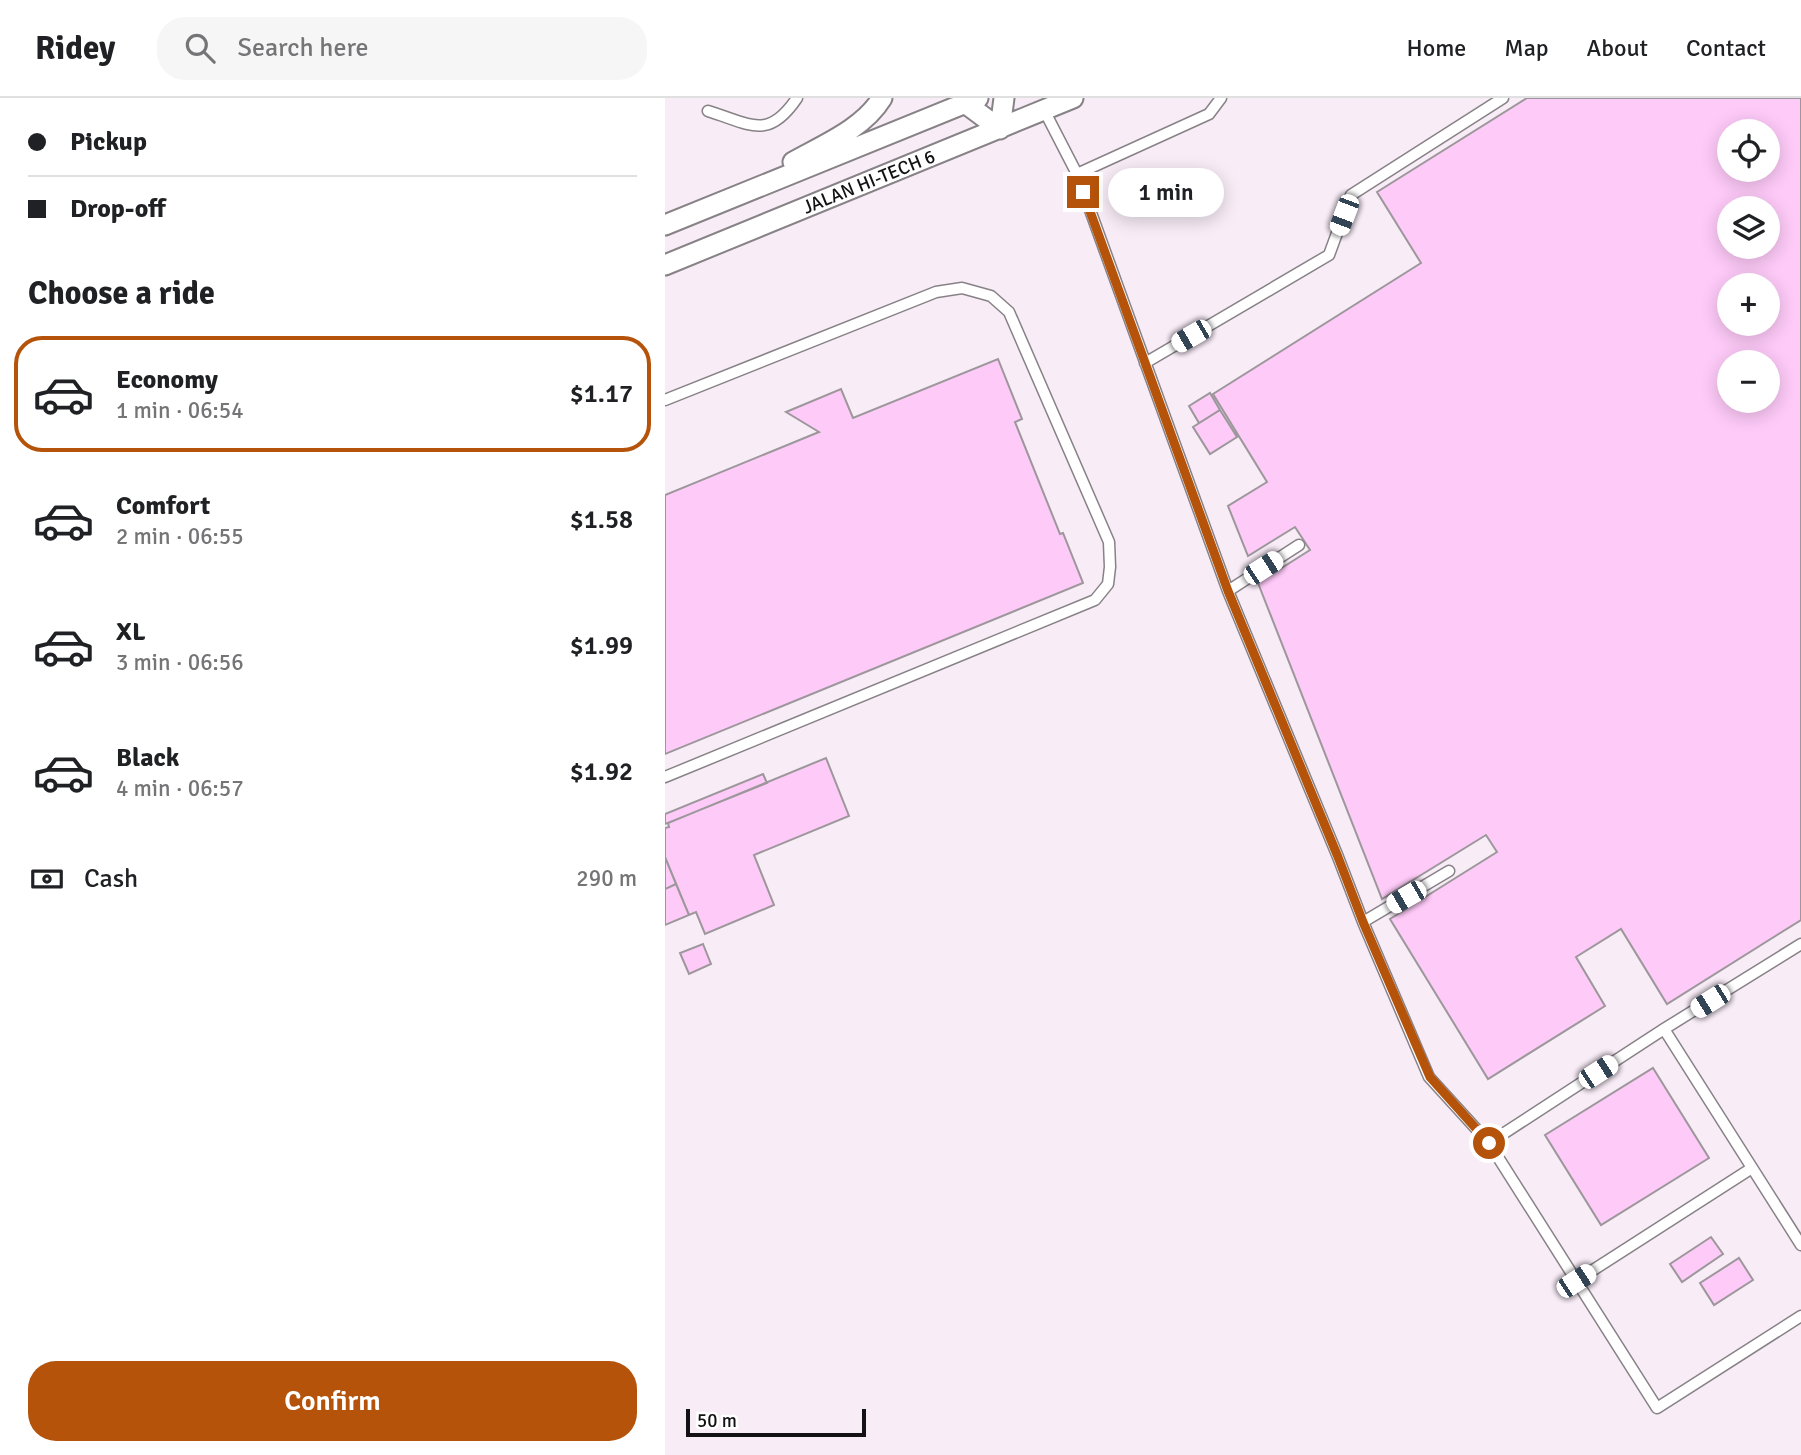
<!DOCTYPE html>
<html lang="en">
<head>
<meta charset="utf-8">
<style>
	:root { --surface:#fff; --page:#f6f6f6; --text:#202124; --muted:#757577; --line:#e0e0e0; --accent:#b45309 }
	body { margin:0; font-family:Signika,sans-serif; background:var(--page); color:var(--text); height:100vh; display:flex; flex-direction:column; font-size:26px; white-space:nowrap }
	* { box-sizing:border-box; margin:0 }
	p { font-size:23px; color:var(--muted) }
	.icon { flex:none; width:38px; height:38px; fill:none; stroke:currentColor; stroke-width:2; stroke-linecap:round; stroke-linejoin:round }
	.map { position:relative; flex:1; overflow:hidden }
	.details { display:flex; flex-direction:column; background:var(--surface); width:665px }
	.details>* { flex:none }
	.guide { display:grid; align-content:center; height:154px; padding:0 28px; background:var(--surface) }
	.fabs { position:absolute; left:1052px; top:21px; display:grid; gap:14px }
	.fabs a { display:grid; place-items:center; width:63px; height:63px; border-radius:50%; background:var(--surface); box-shadow:0 4px 18px #0003; font-size:35px }
	.scale { position:absolute; left:21px; bottom:18px; width:180px; box-sizing:border-box; padding-left:7px; border:4px solid #131113; border-top:0; font-size:19px; line-height:24px; white-space:nowrap; color:#131113; -webkit-text-stroke:5px #fff; paint-order:stroke }
	.end { position:absolute; width:32px; height:32px; margin:-16px; border:9px solid #b45309; background:#fff; box-shadow:0 0 0 4px #fff }
	.from { border-radius:50% }
	.bubble { position:absolute; height:49px; border-radius:24px; background:var(--surface); box-shadow:0 4px 18px #0003; font-size:23px; font-weight:600; line-height:49px; text-align:center }
	.car { position:absolute; width:21px; height:42px; margin:-21px -10px; border-radius:9px; box-shadow:0 0 5px 2px #0007; background:linear-gradient(#fff 24%,#345 0 40%,#fff 0 76%,#345 0 86%,#fff 0) }
	.guide b { display:flex; align-items:center; gap:24px; height:66px; font-size:26px }
	.guide b+b { border-top:2px solid var(--line) }
	.guide i { width:18px; height:18px; background:var(--text) }
	ul { padding:0; list-style:none }
	li { display:flex; align-items:center; gap:21px; height:116px; margin:0 14px 10px; padding:0 14px; border:4px solid transparent; border-radius:28px }
	li div { flex:1 }
	li b { display:block; font-size:26px }
	li em { font-style:normal; font-weight:600 }
	li.on { border-color:var(--accent) }
	li>.icon { width:63px; height:63px; stroke-width:1.5 }
	h2 { padding:0 28px; font-size:32px; line-height:84px }
	.pay { display:flex; align-items:center; gap:18px; height:77px; padding:0 28px; font-size:26px }
	.pay p { margin-inline-start:auto }
	.primary-button { display:flex; gap:14px; margin-top:auto; padding:14px 28px }
	.primary-button a { flex:1; height:80px; border-radius:28px; background:var(--accent); color:#fff; font-size:28px; font-weight:600; line-height:80px; text-align:center }
	header { display:flex; align-items:center; gap:42px; box-sizing:border-box; height:98px; padding:0 35px; background:var(--surface); border-bottom:2px solid var(--line) }
	header strong { font-size:33px }
	nav { display:flex; gap:38px; margin-inline-start:auto; font-size:24px }
	.search { width:490px; height:63px; background:var(--page); display:flex; align-items:center; gap:18px; box-sizing:border-box; padding:0 24px; border-radius:28px; color:var(--muted); font-size:26px }
	main { display:flex; flex:1; min-height:0 }
	.map>svg:first-child { display:block }
</style>
</head>
<body>
<header>
<strong>Ridey</strong>
<div class="search"><svg class="icon" aria-label="search" viewBox="0 0 24 24"><circle cx="10" cy="10" r="6"/><path d="M15 15l6 6"/></svg>Search here</div>
<nav><a>Home</a><a>Map</a><a>About</a><a>Contact</a></nav>
</header>
<main>
<section class="details">
<div class="guide">
<b><i class="from"></i>Pickup</b>
<b><i></i>Drop-off</b>
</div>
<h2>Choose a ride</h2>
<ul>
<li class="on"><svg class="icon" aria-label="car" viewBox="0 0 24 24"><path d="M5 17H2v-5l4-1 3-4h7l3 4 3 1v5h-3M9 17h6M6 11h13"/><circle cx="7" cy="17" r="2"/><circle cx="17" cy="17" r="2"/></svg><div><b>Economy</b><p>1 min · 06:54</p></div><em>$1.17</em></li>
<li><svg class="icon" aria-label="car" viewBox="0 0 24 24"><path d="M5 17H2v-5l4-1 3-4h7l3 4 3 1v5h-3M9 17h6M6 11h13"/><circle cx="7" cy="17" r="2"/><circle cx="17" cy="17" r="2"/></svg><div><b>Comfort</b><p>2 min · 06:55</p></div><em>$1.58</em></li>
<li><svg class="icon" aria-label="car" viewBox="0 0 24 24"><path d="M5 17H2v-5l4-1 3-4h7l3 4 3 1v5h-3M9 17h6M6 11h13"/><circle cx="7" cy="17" r="2"/><circle cx="17" cy="17" r="2"/></svg><div><b>XL</b><p>3 min · 06:56</p></div><em>$1.99</em></li>
<li><svg class="icon" aria-label="car" viewBox="0 0 24 24"><path d="M5 17H2v-5l4-1 3-4h7l3 4 3 1v5h-3M9 17h6M6 11h13"/><circle cx="7" cy="17" r="2"/><circle cx="17" cy="17" r="2"/></svg><div><b>Black</b><p>4 min · 06:57</p></div><em>$1.92</em></li>
</ul>
<div class="pay"><svg class="icon" aria-label="cash" viewBox="0 0 24 24"><path d="M3 7h18v10H3z"/><circle cx="12" cy="12" r="2"/></svg>Cash<p>290 m</p></div>
<div class="primary-button"><a>Confirm</a></div>
</section>
<div class="map">
<svg width="1136" height="1357" viewBox="0 0 1136 1357">
	<rect width="100%" height="100%" fill="#fef8fd"/>
	<!-- built -->
	<path fill="#f8ecf7" fill-rule="evenodd" d="M0 0H1136V1357H0ZM1064 33H1102V72H1064ZM1064 110H1102V149H1064ZM1064 187H1102V226H1064ZM1064 264H1102V303H1064Z"/>
	<!-- building -->
	<path fill="#fecaf8" stroke="#9c979b" stroke-width="2" fill-rule="evenodd" d="M862 0H1136V822L1002 906 956 831 911 859 940 908 823 981 725 821 832 754 821 737 717 801 593 485 645 452 630 429 583 458 563 408 602 384 548 296 756 165 712 94ZM1064 33H1102V72H1064ZM1064 110H1102V149H1064ZM1064 187H1102V226H1064ZM1064 264H1102V303H1064Z
		M333 261 357 321 350 324 395 436 398 435 418 485 0 656V397L154 334 121 314 176 291 188 320Z
		M545 295 555 312 534 325 524 308Z
		M555 312 572 339 545 356 528 329Z
		M161 660 184 718 89 757 109 807 40 836 31 814 24 817 0 759V730L4 729 3 725Z
		M98 676 102 685 0 726V716Z
		M0 759 11 786 0 791Z
		M11 786 24 817 0 827V791Z
		M38 846 46 866 24 876 15 855Z
		M988 970 1044 1060 936 1127 880 1037Z
		M1046 1139 1058 1156 1017 1184 1005 1166Z
		M1074 1160 1088 1182 1049 1207 1035 1185Z"/>
	<g fill="none" stroke-linecap="round" stroke-linejoin="round">
		<defs>
			<path id="lane" d="M379 12 412 76 544 16 556 0
				M43 13C85 26 103 43 132 0
				M412 76 563 493 673 759 698 824 764 979 824 1045 992 1310 1136 1218
				M480 265 664 157 686 97 838 0
				M0 302 271 194 297 190 326 198 344 214 444 444 445 469 443 486 430 502 0 679
				M563 493 634 447
				M698 824 784 773
				M999 931 1136 1147
				M824 1045 999 931 1136 846
				M911 1183 1087 1070"/>
			<path id="street" d="M297 0 300 5 335 31
				M335 31 339 0
				M128 64C158 47 198 31 217 0
				M0 127 313 0
				M0 167 408 0"/>
		</defs>
		<!-- lane casing -->
		<use href="#lane" stroke="#878286" stroke-width="13"/>
		<!-- street casing -->
		<use href="#street" stroke="#878286" stroke-width="23"/>
		<!-- lane -->
		<use href="#lane" stroke="#fff" stroke-width="10"/>
		<!-- street -->
		<use href="#street" stroke="#fff" stroke-width="19"/>
	</g>
	<g fill="none" stroke-linecap="round" stroke-linejoin="round">
		<!-- route -->
		<path stroke="#b45309" stroke-width="9" d="M418 94 563 493 673 759 698 824 765 979 824 1045"/>
	</g>
	<g text-anchor="middle" dominant-baseline="central" stroke-width="5" stroke-linejoin="round" paint-order="stroke">
		<!-- street labels -->
		<g font-size="19" fill="#131113" stroke="#fff">
			<text transform="translate(204 84) rotate(-22)">JALAN HI-TECH 6</text>
		</g>
	</g>
</svg>
<div class="fabs">
<a><svg class="icon" aria-label="locate" viewBox="0 0 24 24"><circle cx="12" cy="12" r="6"/><path d="M12 2v4M12 18v4M2 12h4M18 12h4"/></svg></a>
<a><svg class="icon" aria-label="layers" viewBox="0 0 24 24"><path d="M12 4l9 5-9 5-9-5zM3 14l9 5 9-5"/></svg></a>
<a>+</a>
<a>−</a>
</div>
<div class="scale">50 m</div>
<i class="end from" style="left:824px;top:1045px"></i>
<i class="end" style="left:418px;top:94px"></i>
<div class="bubble" style="left:443px;top:70px;width:116px">1 min</div>
<i class="car" style="left:679px;top:117px;rotate:201deg"></i>
<i class="car" style="left:526px;top:238px;rotate:240deg"></i>
<i class="car" style="left:598px;top:470px;rotate:57deg"></i>
<i class="car" style="left:741px;top:799px;rotate:240deg"></i>
<i class="car" style="left:1045px;top:903px;rotate:238deg"></i>
<i class="car" style="left:933px;top:974px;rotate:57deg"></i>
<i class="car" style="left:911px;top:1183px;rotate:57deg"></i>
</div>
</main>
</body>
</html>
